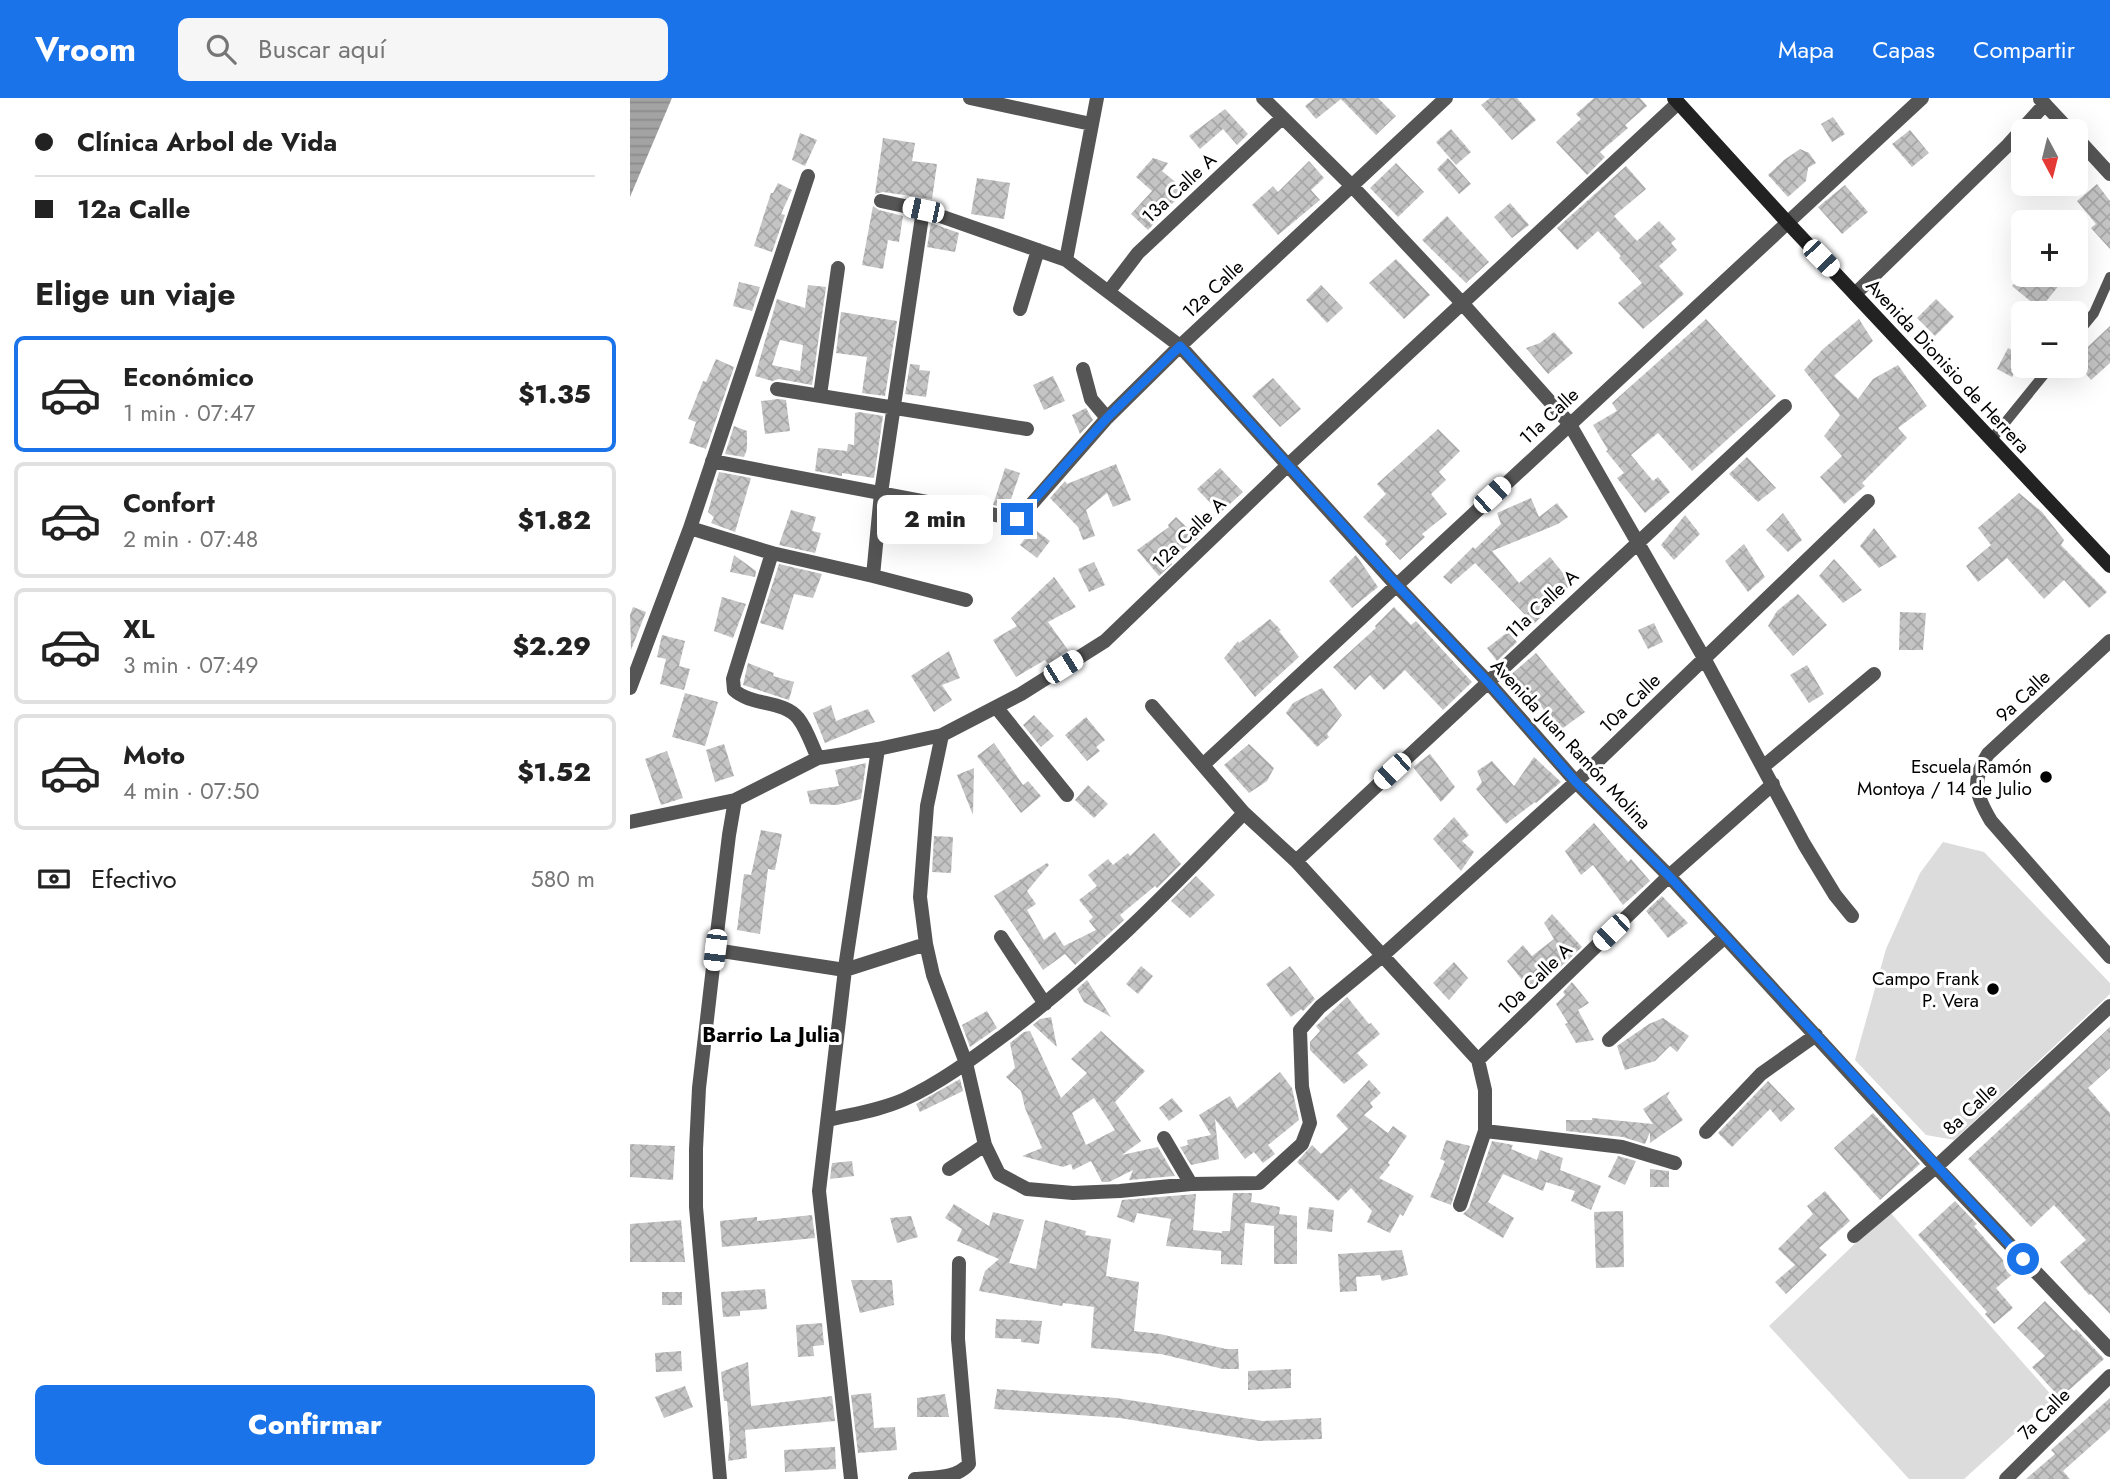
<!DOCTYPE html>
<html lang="es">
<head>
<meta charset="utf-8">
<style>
	:root { --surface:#fff; --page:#f6f6f6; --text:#222; --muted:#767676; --line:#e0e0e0; --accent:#1a73e8 }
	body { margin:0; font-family:Jost,sans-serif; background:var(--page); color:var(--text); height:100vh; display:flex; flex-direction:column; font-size:26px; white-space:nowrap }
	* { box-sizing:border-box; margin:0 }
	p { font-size:23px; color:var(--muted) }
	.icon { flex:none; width:38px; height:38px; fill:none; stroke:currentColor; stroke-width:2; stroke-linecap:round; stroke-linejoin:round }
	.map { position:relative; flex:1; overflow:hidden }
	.panel { display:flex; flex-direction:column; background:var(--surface); width:630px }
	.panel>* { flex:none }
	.guide { display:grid; align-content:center; height:154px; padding:0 35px; background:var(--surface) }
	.needle { width:46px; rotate:173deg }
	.buttons { position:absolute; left:1381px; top:21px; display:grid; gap:14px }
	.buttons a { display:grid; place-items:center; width:77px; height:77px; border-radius:10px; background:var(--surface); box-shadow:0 7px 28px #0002; font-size:35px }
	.end { position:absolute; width:32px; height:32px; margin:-16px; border:9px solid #1a73e8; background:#fff; box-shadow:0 0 0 4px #fff }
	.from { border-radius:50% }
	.bubble { position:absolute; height:49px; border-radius:10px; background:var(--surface); box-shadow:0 7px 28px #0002; font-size:23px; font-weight:800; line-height:49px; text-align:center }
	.car { position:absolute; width:21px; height:42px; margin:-21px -10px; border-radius:9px; box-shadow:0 0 5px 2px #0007; background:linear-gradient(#fff 24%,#345 0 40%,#fff 0 76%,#345 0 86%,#fff 0) }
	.guide b { display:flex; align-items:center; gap:24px; height:66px; font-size:26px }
	.guide b+b { border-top:2px solid var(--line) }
	.guide i { width:18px; height:18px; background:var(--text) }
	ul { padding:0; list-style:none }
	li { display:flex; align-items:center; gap:21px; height:116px; margin:0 14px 10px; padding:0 21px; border:4px solid var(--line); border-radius:10px }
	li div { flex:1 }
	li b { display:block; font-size:26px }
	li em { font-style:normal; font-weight:800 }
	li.selected { border-color:var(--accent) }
	li>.icon { width:63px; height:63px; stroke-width:1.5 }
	h2 { padding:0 35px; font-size:32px; line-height:84px }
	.pay { display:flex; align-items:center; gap:18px; height:77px; padding:0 35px; font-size:26px }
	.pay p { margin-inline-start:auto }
	.button { display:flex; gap:14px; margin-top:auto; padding:14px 35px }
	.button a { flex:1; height:80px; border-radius:10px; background:var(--accent); color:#fff; font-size:28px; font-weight:800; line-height:80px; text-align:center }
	header { display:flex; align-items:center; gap:42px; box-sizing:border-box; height:98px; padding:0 35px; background:var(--accent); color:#fff }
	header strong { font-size:33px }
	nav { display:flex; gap:38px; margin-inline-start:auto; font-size:24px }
	.search { width:490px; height:63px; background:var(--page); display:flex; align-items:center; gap:18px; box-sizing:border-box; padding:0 24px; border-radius:10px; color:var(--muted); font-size:26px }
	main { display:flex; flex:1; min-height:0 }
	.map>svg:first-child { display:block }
</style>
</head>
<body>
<header>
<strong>Vroom</strong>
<div class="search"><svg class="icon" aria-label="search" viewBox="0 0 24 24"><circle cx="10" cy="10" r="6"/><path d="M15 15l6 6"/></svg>Buscar aquí</div>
<nav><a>Mapa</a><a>Capas</a><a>Compartir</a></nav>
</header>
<main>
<section class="panel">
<div class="guide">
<b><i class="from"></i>Clínica Arbol de Vida</b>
<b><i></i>12a Calle</b>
</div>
<h2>Elige un viaje</h2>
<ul>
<li class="selected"><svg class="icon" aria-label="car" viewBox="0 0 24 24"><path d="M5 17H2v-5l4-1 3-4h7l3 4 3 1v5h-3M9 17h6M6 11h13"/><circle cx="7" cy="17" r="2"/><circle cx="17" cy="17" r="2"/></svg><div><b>Económico</b><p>1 min · 07:47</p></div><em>$1.35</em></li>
<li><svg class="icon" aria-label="car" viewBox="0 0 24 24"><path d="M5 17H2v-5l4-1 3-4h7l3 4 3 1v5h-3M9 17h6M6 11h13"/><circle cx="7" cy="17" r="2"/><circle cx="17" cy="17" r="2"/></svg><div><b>Confort</b><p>2 min · 07:48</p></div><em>$1.82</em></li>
<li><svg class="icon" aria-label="car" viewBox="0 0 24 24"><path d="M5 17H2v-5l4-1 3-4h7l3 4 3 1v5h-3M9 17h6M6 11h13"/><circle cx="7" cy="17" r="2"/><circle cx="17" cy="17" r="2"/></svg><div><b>XL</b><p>3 min · 07:49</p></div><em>$2.29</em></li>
<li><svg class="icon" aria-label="car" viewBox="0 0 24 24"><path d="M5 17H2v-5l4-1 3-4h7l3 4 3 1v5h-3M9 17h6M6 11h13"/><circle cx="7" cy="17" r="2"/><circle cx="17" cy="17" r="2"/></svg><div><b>Moto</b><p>4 min · 07:50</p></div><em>$1.52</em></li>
</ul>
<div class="pay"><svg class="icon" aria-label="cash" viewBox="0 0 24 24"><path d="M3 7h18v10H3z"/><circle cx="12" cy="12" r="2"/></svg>Efectivo<p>580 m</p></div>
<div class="button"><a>Confirmar</a></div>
</section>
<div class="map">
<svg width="1480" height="1381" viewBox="0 0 1480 1381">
	<defs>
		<pattern id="water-rules" width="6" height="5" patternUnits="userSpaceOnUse" patternTransform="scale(1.75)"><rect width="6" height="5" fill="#a3a3a3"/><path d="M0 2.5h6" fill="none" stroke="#8b8b8b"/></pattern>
		<pattern id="building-cross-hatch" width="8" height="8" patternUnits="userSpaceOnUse" patternTransform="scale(1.75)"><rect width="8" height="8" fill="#c4c4c4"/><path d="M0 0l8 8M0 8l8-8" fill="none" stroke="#a7a7a7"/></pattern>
	</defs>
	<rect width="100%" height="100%" fill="#fff"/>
	<!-- garden -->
	<path fill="#dcdcdc" d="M1313 744 1354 754 1480 885V896L1324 1042 1296 1037 1225 962 1256 851 1290 775Z
		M1259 1113 1424 1300 1334 1381H1279L1139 1228Z"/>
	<!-- water -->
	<path fill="url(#water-rules)" d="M0 0H42L0 99Z"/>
	<!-- building -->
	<path fill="url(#building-cross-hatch)" fill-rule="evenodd" d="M685 0H748L766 18 746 37 711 1 686 21 675 8Z
		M860 0H887L906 22 882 42 851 7Z
		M964 0H1010L1017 8 995 27 998 30 970 54 975 59 957 77 926 44 951 21 946 16Z
		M595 11 618 36 607 47 593 31 570 51 559 38Z
		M1203 19 1215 36 1202 44 1191 26Z
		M821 31 841 54 826 67 806 44Z
		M1280 32 1299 55 1282 69 1262 46Z
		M170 35 187 42 175 68 162 62Z
		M253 40 285 45 282 63 307 66 302 101 253 94 245 96Z
		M1170 51 1179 55 1186 65 1178 70 1176 83 1158 99 1138 77 1154 62Z
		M523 60 538 65 532 73 555 92 518 132 501 116 522 93 506 79Z
		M818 60 841 86 829 96 807 71Z
		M679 63 694 80 681 92 690 102 648 137 622 107 643 88 648 94Z
		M766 65 794 94 768 119 740 90Z
		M996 68 1016 91 984 118 1007 143 1029 123 1046 141 1041 145 1047 152 1029 168 1054 196 1013 231 988 205 1012 185 989 160 991 158 968 133 947 152 927 130Z
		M347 80 380 85 374 121 341 116Z
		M148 85 162 92 151 116 155 117 142 154 124 148 141 95H143Z
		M1467 86 1480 103V151L1461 130 1466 126 1447 103Z
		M1215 87 1238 114 1212 136 1188 109Z
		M880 105 899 127 882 140 864 119Z
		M243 108 249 112 273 118 269 144 258 142 253 171 232 167Z
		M817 118 859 164 836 185 792 142Z
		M301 125 329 135 325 154 297 149Z
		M766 161 800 197 774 221 739 185Z
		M1392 177H1419L1430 186 1410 211 1382 188Z
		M109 184 130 189 122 213 103 208Z
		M178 187 196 189 182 287 149 281 142 283 125 278 147 201 175 210ZM150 242 173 247 170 273 142 267Z
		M691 187 713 210 697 225 676 202Z
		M1306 201 1324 219 1305 238 1287 220Z
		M211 214 267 223 255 298 232 295 237 259 206 255Z
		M1076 221 1146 298 1062 373 1028 335 1001 357 1023 383 1028 379 1040 394 1015 415 987 380 994 375 976 353 978 352 963 327 987 313 982 305Z
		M1229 221 1243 243 1204 278 1228 301 1243 281 1268 267 1297 308 1268 330 1277 340 1232 385 1235 388 1214 406 1190 379 1212 358 1194 338 1210 317 1174 272 1193 251Z
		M1480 228V265L1461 282 1446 264V260Z
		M924 234 943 255 918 276 896 250 910 245Z
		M1378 250 1393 258 1382 279 1367 271Z
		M86 261 104 269 76 351 59 345 66 324 58 321 73 283 76 284Z
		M280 266 290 267 289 272 300 273 296 299 275 296Z
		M423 278 435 303 414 312 403 287Z
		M643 280 671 311 650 329 622 298Z
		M148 301 156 302 160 333 135 336 131 303Z
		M456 310 463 322 450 336 442 317Z
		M229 314 253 318 244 380 212 375V378L185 373 188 350 217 353 218 346 224 347 225 315Z
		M104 328 117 333V351L114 359 95 356Z
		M808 331 830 353 809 374 816 382 801 396 817 416 792 436 795 439 770 462 755 446 757 443 733 419 756 396 747 386Z
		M1117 359 1146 390 1128 404 1099 376Z
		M486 366 501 402 483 409 477 395 456 412 465 438 453 442 448 429 420 400 435 383 437 386Z
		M375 370 390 375 378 410 363 407Z
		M590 370 613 394 590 415 567 391Z
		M89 374 121 380 105 434 81 425 84 419 78 414Z
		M1389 395 1412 414 1434 442 1431 447 1477 494 1459 510 1434 482 1414 501 1377 460 1348 484 1336 468 1361 447 1348 430Z
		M901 400 909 419 927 405 938 419 928 426 862 453 889 485 920 459 942 486 913 510 917 513 904 526 845 465 821 486 813 479 843 449 845 451 871 426 867 415Z
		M161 412 186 419 182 433 191 435 185 455 149 447Z
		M1153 415 1172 442 1158 454 1136 432Z
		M1055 417 1070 436 1044 462 1031 447Z
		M546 419 568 440 540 462 542 466 529 478 507 452 539 429 538 427Z
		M403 430 420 443 407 460 390 447Z
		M1244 430 1267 459 1249 470 1230 448Z
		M1114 446 1135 479 1118 494 1095 463Z
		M104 457 126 473 125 479 100 474Z
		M726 457 748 489 722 510 699 483Z
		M1204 461 1232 492 1213 505 1189 478Z
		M464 464 475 487 459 494 448 471Z
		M149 466 192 476 183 500 164 496 153 532 130 525Z
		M424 479 446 509 418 524 438 552 418 566 415 562 386 579 363 542 387 528 381 520Z
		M1168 496 1197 527 1163 558 1138 528 1147 513Z
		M92 499 116 506 103 540 84 533Z
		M3 509 16 514 1 552 0 517Z
		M764 509 781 527 786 523 842 584 813 612 775 572 754 592 740 577 725 592 703 569 746 530 745 528Z
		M1270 514 1296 515 1293 552H1269Z
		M640 521 651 532 649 533 669 559 625 599 594 560 608 543 609 545Z
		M1024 525 1033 544 1018 551 1008 532Z
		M878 534 887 544 867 563 857 550Z
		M32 537 55 543 49 568 60 571 54 592 30 586 36 561 27 559Z
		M319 553 330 580 312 587 322 602 304 614 281 578Z
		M906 555 955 614 929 633 906 601 901 606 878 579Z
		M118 565 144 575 143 578 164 584 159 602 113 587Z
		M1177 567 1194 596 1179 605 1160 577Z
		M692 590 712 617 697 636 699 639 687 649 656 615 663 605Z
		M55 595 88 604 75 648 42 639Z
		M201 607 206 623 238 611 245 624 195 645 183 615Z
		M404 617 424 638 411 649 393 627Z
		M456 619 475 642 466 649 470 653 457 663 435 637Z
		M364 645 393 687 398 683 411 698 391 715 347 658Z
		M94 646 104 678 85 684 76 652Z
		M619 646 644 670 637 683 619 695 594 667Z
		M37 653 53 700 31 707 15 661Z
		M800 656 825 689 811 704 783 669Z
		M904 659 931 684 906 705 905 704 876 726 846 691 852 684 847 673 862 663 884 688Z
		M236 665 231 701 207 707 180 706 177 693 209 688 205 672Z
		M344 670 343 717 327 677Z
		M458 687 478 706 464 720 445 702Z
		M824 719 839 737 832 743 844 754 831 773 803 741Z
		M964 725 998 764 1001 761 1020 783 993 807 963 767 951 777 935 753Z
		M131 732 152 736 145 772 138 771 130 836 107 832 114 776 121 777Z
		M524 735 551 766 527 790 525 788 490 817 494 822 445 867 435 856 413 872 364 798 417 765 419 767 397 793 406 806 397 812 414 842 425 834 434 848 466 832 459 823 463 819 449 802 467 788 458 777 478 761 483 767 498 755 500 758Z
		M304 738 323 739 321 775 302 774Z
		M566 778 585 797 560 820 541 803Z
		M1032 798 1058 825 1038 840 1016 813Z
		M922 816 952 849 922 877 919 873 900 892 877 863 893 847 902 858 924 841 914 825Z
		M824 864 838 880 819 902 803 885Z
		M511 868 523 878 508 896 496 886Z
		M660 868 685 901 673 913 671 911 661 919 636 886Z
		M457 882 481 919 454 904 447 891Z
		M942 884 959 905 948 912 964 942 946 945 935 926 938 925 926 906 935 897 933 894Z
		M717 899 739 926 741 925 750 936 727 955 738 967 714 986 680 952V944L690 933 686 928Z
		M357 913 367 930 340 949 332 927Z
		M421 919 427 949 403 927 410 921Z
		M1033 920 1059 938 1047 954 1040 948 1025 963 995 972 987 948 1019 926Z
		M1480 929V970L1458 990 1480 1015V1216L1461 1196 1459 1197 1430 1164 1456 1142 1424 1107 1401 1129 1338 1061Z
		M400 933 431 1000 457 975 441 961 471 933 515 973 485 1004 511 1043 492 1057 528 1049 545 1078 499 1082 503 1072 479 1084H472L461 1063 443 1072 441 1066 433 1069 392 1058 412 1050 395 1010 391 993 376 979 385 970 380 945 394 934ZM464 1000 485 1032 456 1047 442 1015Z
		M650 974 662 990 669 1022 638 1047 645 1056 633 1065 624 1054 615 1061 585 1021 589 1061 561 1067 550 1049 558 1047 557 1042 581 1037 569 1017 600 998 607 1010Z
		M330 981 333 993 290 1014 286 1006Z
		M739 982 751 995 740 1005 743 1009 734 1017 758 1035 763 1028 777 1038 758 1065 760 1067 749 1080 784 1098 773 1118 770 1116 760 1135 737 1124 742 1113 721 1090 708 1103 667 1064 682 1047 691 1056 718 1031 706 1018Z
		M1138 983 1165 1011 1151 1024 1140 1011 1102 1049 1088 1035Z
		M1040 993 1037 999 1053 1022 1020 1045V1034L1015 1046 993 1039 936 1033V1022H962V1020L1023 1026 1013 1011Z
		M542 1000 553 1013 539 1023 529 1010Z
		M1243 1015 1290 1066 1250 1102 1204 1050Z
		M816 1042 840 1048 821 1107 800 1099 815 1063 810 1061Z
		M862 1043 883 1047 881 1051 907 1062 910 1052 933 1060 930 1072 971 1088 961 1112 941 1103 945 1093 916 1084 913 1093 873 1076 858 1104 884 1120 873 1140 833 1116 839 1110Z
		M0 1046 45 1048 43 1082 0 1079Z
		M988 1058 1006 1063 995 1087 978 1079Z
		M222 1063 224 1078 200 1081 202 1065Z
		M1020 1071 1039 1073V1089H1020Z
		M1195 1093 1220 1123 1189 1150 1197 1157 1156 1196 1145 1184 1165 1167 1148 1151 1183 1116 1177 1108Z
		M603 1095H622L621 1104 650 1109 649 1116 667 1118V1166H644V1128L615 1125 612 1167 591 1166V1153L536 1148 541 1121 507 1115 504 1125 487 1119 492 1102 566 1096 563 1132 592 1135V1133H600Z
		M1325 1103 1347 1126 1344 1128 1384 1175 1366 1190 1383 1210 1364 1226 1355 1216 1357 1214 1288 1137Z
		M324 1106 359 1128 363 1114 394 1122 379 1165 406 1171 415 1122 456 1133 455 1137 481 1141 476 1178 509 1184 504 1233 530 1236 596 1251H608L609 1271H593L531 1256 461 1250 464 1209 433 1205 432 1208 349 1193 355 1173 369 1161 327 1143 332 1131 315 1120Z
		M679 1109 704 1112 702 1134 677 1131Z
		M993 1113 994 1169 966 1170 964 1114Z
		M182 1117 185 1140 92 1149 90 1123 127 1119V1123Z
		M281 1118 288 1139 267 1145 260 1120Z
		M51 1122 55 1164H0V1126Z
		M772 1152 778 1177 752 1183 750 1177 726 1179 727 1193 710 1194 708 1156Z
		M221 1182H262L264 1207 230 1215Z
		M135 1191 137 1211 110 1213V1218L93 1219 91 1194Z
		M32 1194H52V1207H32Z
		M1415 1203 1444 1233 1446 1231 1474 1261 1430 1300 1402 1269 1415 1258 1387 1230Z
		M366 1221 412 1223 409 1246 391 1244V1241L365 1240Z
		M192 1225 194 1247 183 1248 184 1258 168 1259 166 1227Z
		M51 1253 52 1273 26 1274 25 1255Z
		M118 1264 121 1308 202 1298 205 1323 115 1332 117 1360 98 1363 100 1341 97 1303H94L91 1274Z
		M661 1271V1290L618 1292V1273Z
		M55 1288 63 1309 34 1320 25 1299Z
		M367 1291 486 1300 633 1323 691 1320 692 1341 629 1343 490 1320 364 1311Z
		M241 1295 244 1330 265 1329 267 1352 228 1355 221 1297Z
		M315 1296 319 1319H287V1300Z
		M1480 1300V1331L1433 1373 1440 1381H1396L1425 1356 1421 1352Z
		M205 1349 206 1371 155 1374 154 1352Z"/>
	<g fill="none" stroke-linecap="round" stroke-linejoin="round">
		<!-- lane -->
		<path stroke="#555" stroke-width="10" d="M1446 237 1464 215 1480 179
			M1361 342 1421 268"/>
		<!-- street -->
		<path stroke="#555" stroke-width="14" d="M340 0 461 26
			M633 0 722 88 832 205 939 325 1074 560 1174 746 1205 797 1222 818
			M1410 1 1440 33
			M1446 39 1480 76
			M251 103 293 112 436 162 550 248 766 487 858 584 946 684 1039 778 1306 1069 1480 1252
			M436 162 467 0
			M479 193 508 155 652 20
			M1225 196 1378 47 1415 6
			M390 211 408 152
			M453 271 461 301 477 320
			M147 291 397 331
			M190 297 208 170
			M82 363 387 421
			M60 430 142 455 243 478 336 502
			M378 433 477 320 550 248 816 0
			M142 455 103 581 104 592C121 608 154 602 168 620 177 631 182 648 188 660
			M243 478 251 395 293 112
			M1480 543 1358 656C1341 683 1345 696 1361 723L1480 859
			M0 590 60 430 178 78
			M522 608 614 715 666 763 848 962 855 992V1033L830 1107
			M366 609 437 697
			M312 637 297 708 290 799 296 846 303 877 336 965 355 1047 369 1076 397 1091 443 1095 490 1093 561 1086 629 1085 672 1046 680 1025 672 989 670 932 690 909 752 858 946 684 1238 403
			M574 666 1292 0
			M1134 668 1244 576
			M0 724 105 702 188 660 248 651 312 637 391 596 475 543 658 367 1048 5
			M666 763 1155 308
			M371 839 415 906
			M85 852 215 872 296 846
			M979 942 1095 839
			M848 962 1039 778 1143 686
			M198 1022C223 1016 251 1012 275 1001 310 985 342 961 373 938 462 872 538 794 614 715
			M855 1033 992 1049 1045 1065
			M1076 1034 1131 976 1186 937
			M534 1040 561 1086
			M319 1071 355 1047
			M1224 1138 1306 1069 1480 908
			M90 1381 66 1109V1051L69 990 85 852 99 737 105 702
			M221 1381 189 1093 216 863 248 651
			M285 1381C304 1379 326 1381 339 1366L328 1241 329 1165
			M1376 1381 1480 1278"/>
		<!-- secondary -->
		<path stroke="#222" stroke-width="14" d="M1044 0 1157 124 1480 468"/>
	</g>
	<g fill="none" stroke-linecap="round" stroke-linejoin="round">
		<!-- route -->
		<path stroke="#1a73e8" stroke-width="9" d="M387 421 477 320 550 248 766 486 858 584 946 684 1039 778 1393 1161"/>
	</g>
	<!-- markers -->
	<g fill="#000" stroke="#fff" stroke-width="2.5">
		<circle cx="1416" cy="679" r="7"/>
		<circle cx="1363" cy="891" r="7"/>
	</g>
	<g text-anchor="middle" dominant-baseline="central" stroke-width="6" stroke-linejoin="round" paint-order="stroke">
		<!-- street labels -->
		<g font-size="19" fill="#000" stroke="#fff">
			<text transform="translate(549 90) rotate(-43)">13a Calle A</text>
			<text transform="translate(583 191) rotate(-43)">12a Calle</text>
			<text transform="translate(1318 268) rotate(47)">Avenida Dionisio de Herrera</text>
			<text transform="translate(919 318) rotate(-43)">11a Calle</text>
			<text transform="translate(559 435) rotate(-44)">12a Calle A</text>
			<text transform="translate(912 506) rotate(-43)">11a Calle A</text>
			<text transform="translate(1393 598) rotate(-43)">9a Calle</text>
			<text transform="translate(1000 605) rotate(-44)">10a Calle</text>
			<text transform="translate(941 646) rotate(47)">Avenida Juan Ramón Molina</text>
			<text transform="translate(905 881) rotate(-44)">10a Calle A</text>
			<text transform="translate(1340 1011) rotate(-43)">8a Calle</text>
			<text transform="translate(1414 1316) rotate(-45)">7a Calle</text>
		</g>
		<!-- poi labels -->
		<g font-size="19" fill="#000" stroke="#fff" text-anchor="end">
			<text x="1402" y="668">Escuela Ramón<tspan x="1402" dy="22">Montoya / 14 de Julio</tspan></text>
			<text x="1349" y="880">Campo Frank<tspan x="1349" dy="22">P. Vera</tspan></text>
		</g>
		<!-- neighbourhood labels -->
		<g font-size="21" font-weight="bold" fill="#000" stroke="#fff">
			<text x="141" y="937">Barrio La Julia</text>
		</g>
	</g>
</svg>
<div class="buttons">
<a><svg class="needle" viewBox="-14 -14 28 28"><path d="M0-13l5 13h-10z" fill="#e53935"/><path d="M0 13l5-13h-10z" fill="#767676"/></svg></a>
<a>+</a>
<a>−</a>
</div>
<i class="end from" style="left:1393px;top:1161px"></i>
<i class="end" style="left:387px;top:421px"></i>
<div class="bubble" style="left:247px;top:397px;width:116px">2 min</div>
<i class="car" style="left:293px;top:112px;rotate:282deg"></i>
<i class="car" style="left:1191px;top:160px;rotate:136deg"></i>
<i class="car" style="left:862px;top:397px;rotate:47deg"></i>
<i class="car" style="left:433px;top:569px;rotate:58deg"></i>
<i class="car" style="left:762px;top:673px;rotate:227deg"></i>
<i class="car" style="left:981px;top:834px;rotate:226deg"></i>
<i class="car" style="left:85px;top:852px;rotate:187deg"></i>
</div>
</main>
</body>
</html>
